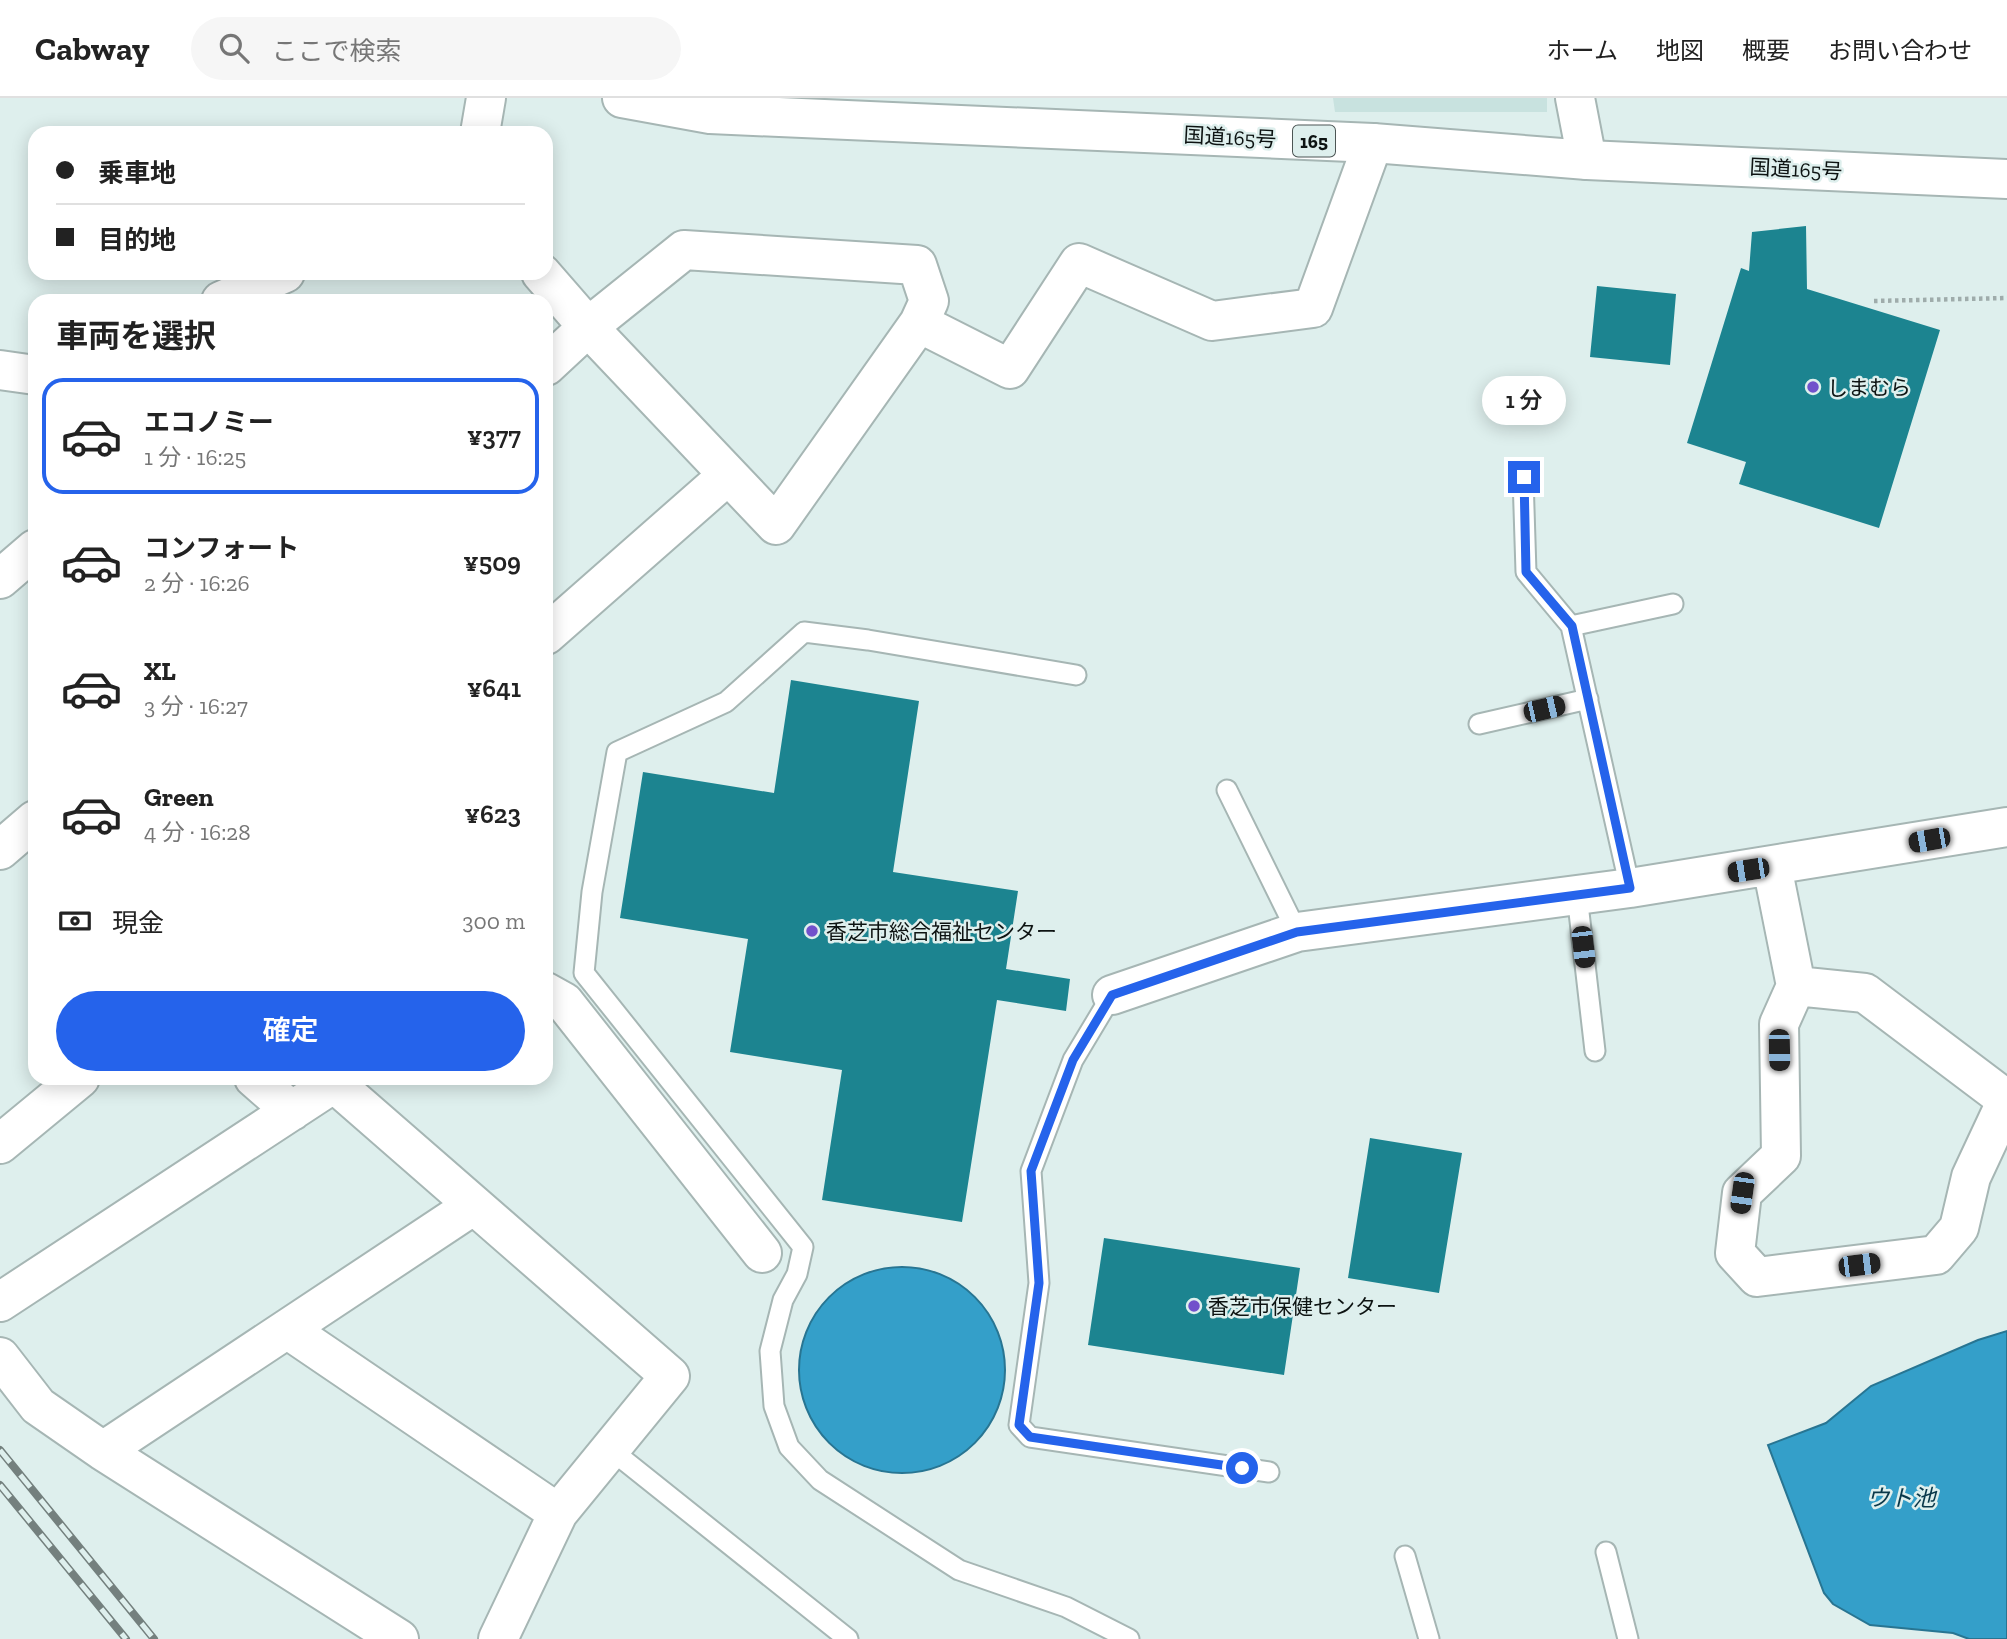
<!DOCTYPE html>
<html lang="ja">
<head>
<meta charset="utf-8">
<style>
	:root { --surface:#fff; --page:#f6f6f6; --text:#222; --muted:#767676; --line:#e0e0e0; --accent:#2563eb }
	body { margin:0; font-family:"Zilla Slab","Noto Sans JP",serif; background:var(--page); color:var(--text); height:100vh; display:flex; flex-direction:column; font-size:26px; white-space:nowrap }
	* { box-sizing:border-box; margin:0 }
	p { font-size:23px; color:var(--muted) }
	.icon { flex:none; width:38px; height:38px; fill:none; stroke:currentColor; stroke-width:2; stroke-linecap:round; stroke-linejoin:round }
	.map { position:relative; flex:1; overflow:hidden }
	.details { position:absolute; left:28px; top:196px; width:525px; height:791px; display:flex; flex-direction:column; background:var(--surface); border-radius:21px; box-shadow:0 4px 18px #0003 }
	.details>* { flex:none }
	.guide { position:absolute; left:28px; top:28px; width:525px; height:154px; border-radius:21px; box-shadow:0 4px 18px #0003; display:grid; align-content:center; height:154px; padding:0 28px; background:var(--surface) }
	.end { position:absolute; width:32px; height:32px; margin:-16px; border:9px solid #2563eb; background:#fff; box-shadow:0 0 0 4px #fff }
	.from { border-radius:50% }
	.bubble { position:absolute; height:49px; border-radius:24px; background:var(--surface); box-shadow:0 4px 18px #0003; font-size:23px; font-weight:600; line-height:49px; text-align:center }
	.car { position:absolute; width:21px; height:42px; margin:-21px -10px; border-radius:9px; box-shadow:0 0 5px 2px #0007; background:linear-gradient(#222 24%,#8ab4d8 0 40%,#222 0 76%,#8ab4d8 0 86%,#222 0) }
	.guide b { display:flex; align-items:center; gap:24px; height:66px; font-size:26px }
	.guide b+b { border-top:2px solid var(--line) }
	.guide i { width:18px; height:18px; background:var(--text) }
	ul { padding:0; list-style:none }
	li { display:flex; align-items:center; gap:21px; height:116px; margin:0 14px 10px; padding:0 14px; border:4px solid transparent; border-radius:21px }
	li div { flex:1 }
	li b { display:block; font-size:26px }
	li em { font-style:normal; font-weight:600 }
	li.on { border-color:var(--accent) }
	li>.icon { width:63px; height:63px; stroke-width:1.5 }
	h2 { padding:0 28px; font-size:32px; line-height:84px }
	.pay { display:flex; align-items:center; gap:18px; height:77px; padding:0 28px; font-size:26px }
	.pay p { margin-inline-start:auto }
	.primary-button { display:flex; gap:14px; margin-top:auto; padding:14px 28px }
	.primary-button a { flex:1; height:80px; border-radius:42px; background:var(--accent); color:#fff; font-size:28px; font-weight:600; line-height:80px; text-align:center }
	header { display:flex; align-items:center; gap:42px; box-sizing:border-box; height:98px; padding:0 35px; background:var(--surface); border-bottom:2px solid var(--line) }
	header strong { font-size:33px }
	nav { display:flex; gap:38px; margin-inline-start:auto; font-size:24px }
	.search { width:490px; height:63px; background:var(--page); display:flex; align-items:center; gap:18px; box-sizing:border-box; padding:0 24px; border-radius:38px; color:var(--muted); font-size:26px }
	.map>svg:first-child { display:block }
</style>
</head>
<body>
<header>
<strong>Cabway</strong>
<div class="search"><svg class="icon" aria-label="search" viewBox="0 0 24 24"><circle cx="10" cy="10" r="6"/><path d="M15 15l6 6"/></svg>ここで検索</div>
<nav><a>ホーム</a><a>地図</a><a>概要</a><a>お問い合わせ</a></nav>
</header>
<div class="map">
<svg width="2007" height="1541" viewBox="0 0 2007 1541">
	<rect width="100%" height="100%" fill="#deefed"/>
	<!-- built -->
	<path fill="#c8e2df" d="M1333 0H1547V14H1335Z"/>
	<!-- water -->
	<path fill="#349fc9" stroke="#287592" stroke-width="2" d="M799 1272a103 103 0 1 1 206 0a103 103 0 1 1-206 0Z
		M2007 1233V1541H1969L1953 1535 1870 1527 1833 1506 1824 1495 1768 1347 1826 1325 1871 1288 1978 1242Z"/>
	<!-- building -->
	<path fill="#1c8490" d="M1806 128 1807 191 1940 232 1879 430 1739 386 1746 364 1687 345 1741 170 1749 173 1752 134Z
		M1597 188 1676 196 1670 267 1590 259Z
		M791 582 919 603 893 774 1018 793 1006 871 1070 881 1066 913 997 902 962 1124 822 1102 842 972 730 954 748 841 620 820 643 674 774 695Z
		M1370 1040 1462 1055 1439 1195 1348 1180Z
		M1104 1140 1300 1170 1284 1277 1088 1247Z"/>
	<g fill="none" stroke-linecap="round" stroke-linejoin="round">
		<defs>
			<path id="lane" d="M1523 379 1526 474 1571 528 1630 790
				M1571 528 1673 506
				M1076 577 868 542 804 534 726 604 617 654 592 794 584 875 803 1149 797 1176 783 1202 770 1253 774 1308 789 1349 820 1382 959 1472 1066 1509 1129 1541
				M1479 626 1588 601
				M1227 692 1297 834
				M1577 797 1595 953
				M1112 897 1073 962 1031 1073 1039 1185 1019 1327 1030 1339 1269 1374
				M610 1351 848 1541
				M1606 1454 1628 1541
				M1405 1458 1429 1541"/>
			<path id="street" d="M480 35 486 0
				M541 175 588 229 776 427 919 225 929 203 917 167 684 152 588 229 546 268
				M221 203 285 175
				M919 225 1010 271 1079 165 1212 223 1313 210 1373 45
				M0 272 35 277
				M0 481 35 451
				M546 537 728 377
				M0 752 35 722
				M1772 768 1796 888 1779 926 1781 1058 1742 1095 1735 1155 1757 1179 1936 1157 1959 1130 1971 1079 2007 1002 1865 895 1796 888
				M546 894 564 904 762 1155
				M1112 897 1297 834 1630 790 2007 729
				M254 980 292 1013
				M0 1046 80 980
				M0 1204 334 985 670 1278 558 1415 498 1541
				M287 1231 558 1415
				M0 1259 38 1308 103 1353 399 1541
				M103 1353 474 1107"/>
			<path id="secondary" d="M1575 0 1587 62"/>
			<path id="highway" d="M622 0 710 16 1373 45 1587 62 2007 81"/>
		</defs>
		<!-- lane casing -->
		<use href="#lane" stroke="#a6b6b4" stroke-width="23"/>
		<!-- street casing -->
		<use href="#street" stroke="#a6b6b4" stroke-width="42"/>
		<!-- secondary casing -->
		<use href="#secondary" stroke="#a6b6b4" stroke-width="42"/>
		<!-- highway casing -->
		<use href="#highway" stroke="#a6b6b4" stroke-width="42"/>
		<!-- path -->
		<path stroke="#9facab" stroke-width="4.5" stroke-dasharray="3.5 3.5" stroke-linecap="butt" d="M1874 203 2007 200"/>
		<!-- lane -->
		<use href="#lane" stroke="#fff" stroke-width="19"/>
		<!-- street -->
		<use href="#street" stroke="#fff" stroke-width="38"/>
		<!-- secondary -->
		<use href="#secondary" stroke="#fff" stroke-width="38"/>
		<!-- highway -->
		<use href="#highway" stroke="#fff" stroke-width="38"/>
		<defs>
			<path id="rail" d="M0 1352 154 1541
				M0 1387 126 1541"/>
		</defs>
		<!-- rail casing -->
		<use href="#rail" stroke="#74807e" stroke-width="8"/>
		<!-- rail -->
		<use href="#rail" stroke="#deefed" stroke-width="5" stroke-dasharray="16" stroke-linecap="butt"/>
	</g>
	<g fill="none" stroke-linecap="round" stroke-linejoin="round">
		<!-- route -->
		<path stroke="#2563eb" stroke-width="9" d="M1242 1370 1030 1339 1019 1327 1039 1185 1031 1073 1073 962 1112 897 1297 834 1630 790 1572 528 1526 474 1524 379"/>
	</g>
	<!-- markers -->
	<g fill="#7151cb" stroke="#deefed" stroke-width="2.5">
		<circle cx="1813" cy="289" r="7"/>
		<circle cx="812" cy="833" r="7"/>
		<circle cx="1194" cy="1208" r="7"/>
	</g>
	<g text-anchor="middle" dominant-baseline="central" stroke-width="5" stroke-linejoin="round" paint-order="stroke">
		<!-- shield labels -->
		<rect fill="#deefed" stroke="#4c5554" stroke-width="2" x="1293" y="27.5" width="42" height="31" rx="5"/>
		<g font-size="19" font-weight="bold" fill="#0d1312">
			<text x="1314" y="43">165</text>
		</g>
		<!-- street labels -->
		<g font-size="21" fill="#0d1312" stroke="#deefed">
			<text transform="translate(1230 39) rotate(3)">国道165号</text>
			<text transform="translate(1796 71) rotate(3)">国道165号</text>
		</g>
		<!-- poi labels -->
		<g font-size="21" fill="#0d1312" stroke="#deefed" text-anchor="start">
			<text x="1827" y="289">しまむら</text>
			<text x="826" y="833">香芝市総合福祉センター</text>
			<text x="1208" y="1208">香芝市保健センター</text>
		</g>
		<!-- water labels -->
		<g font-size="23" font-style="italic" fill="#09384a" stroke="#deefed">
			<text x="1901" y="1400">ウト池</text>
		</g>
	</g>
</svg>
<i class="end from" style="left:1242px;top:1370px"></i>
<i class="end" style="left:1524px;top:379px"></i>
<div class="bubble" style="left:1482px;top:278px;width:84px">1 分</div>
<i class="car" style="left:1544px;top:611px;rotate:77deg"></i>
<i class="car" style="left:1929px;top:742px;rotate:260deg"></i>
<i class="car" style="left:1748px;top:772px;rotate:261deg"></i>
<i class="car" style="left:1583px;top:849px;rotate:173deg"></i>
<i class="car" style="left:1779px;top:952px;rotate:179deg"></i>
<i class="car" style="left:1742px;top:1095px;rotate:188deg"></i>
<i class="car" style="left:1859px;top:1167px;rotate:83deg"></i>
<div class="guide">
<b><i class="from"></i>乗車地</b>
<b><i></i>目的地</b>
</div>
<section class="details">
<h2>車両を選択</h2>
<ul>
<li class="on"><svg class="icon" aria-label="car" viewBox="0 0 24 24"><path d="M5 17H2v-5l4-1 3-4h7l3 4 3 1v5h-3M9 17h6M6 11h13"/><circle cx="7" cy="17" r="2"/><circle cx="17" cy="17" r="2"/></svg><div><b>エコノミー</b><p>1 分 · 16:25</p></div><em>¥377</em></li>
<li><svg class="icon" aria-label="car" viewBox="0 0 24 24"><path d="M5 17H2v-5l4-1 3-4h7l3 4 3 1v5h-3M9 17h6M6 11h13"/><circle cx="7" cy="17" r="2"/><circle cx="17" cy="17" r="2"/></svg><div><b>コンフォート</b><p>2 分 · 16:26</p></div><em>¥509</em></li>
<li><svg class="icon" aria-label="car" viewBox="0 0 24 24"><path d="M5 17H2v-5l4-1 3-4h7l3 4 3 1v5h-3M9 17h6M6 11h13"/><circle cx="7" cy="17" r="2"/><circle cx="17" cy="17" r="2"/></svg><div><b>XL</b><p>3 分 · 16:27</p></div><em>¥641</em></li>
<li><svg class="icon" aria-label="car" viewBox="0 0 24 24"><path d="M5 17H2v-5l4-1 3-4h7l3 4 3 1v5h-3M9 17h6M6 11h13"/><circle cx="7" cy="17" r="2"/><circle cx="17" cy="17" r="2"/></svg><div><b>Green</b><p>4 分 · 16:28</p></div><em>¥623</em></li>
</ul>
<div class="pay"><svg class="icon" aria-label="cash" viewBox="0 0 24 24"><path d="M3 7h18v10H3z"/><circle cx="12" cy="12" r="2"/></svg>現金<p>300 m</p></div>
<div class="primary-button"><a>確定</a></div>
</section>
</div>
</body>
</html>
